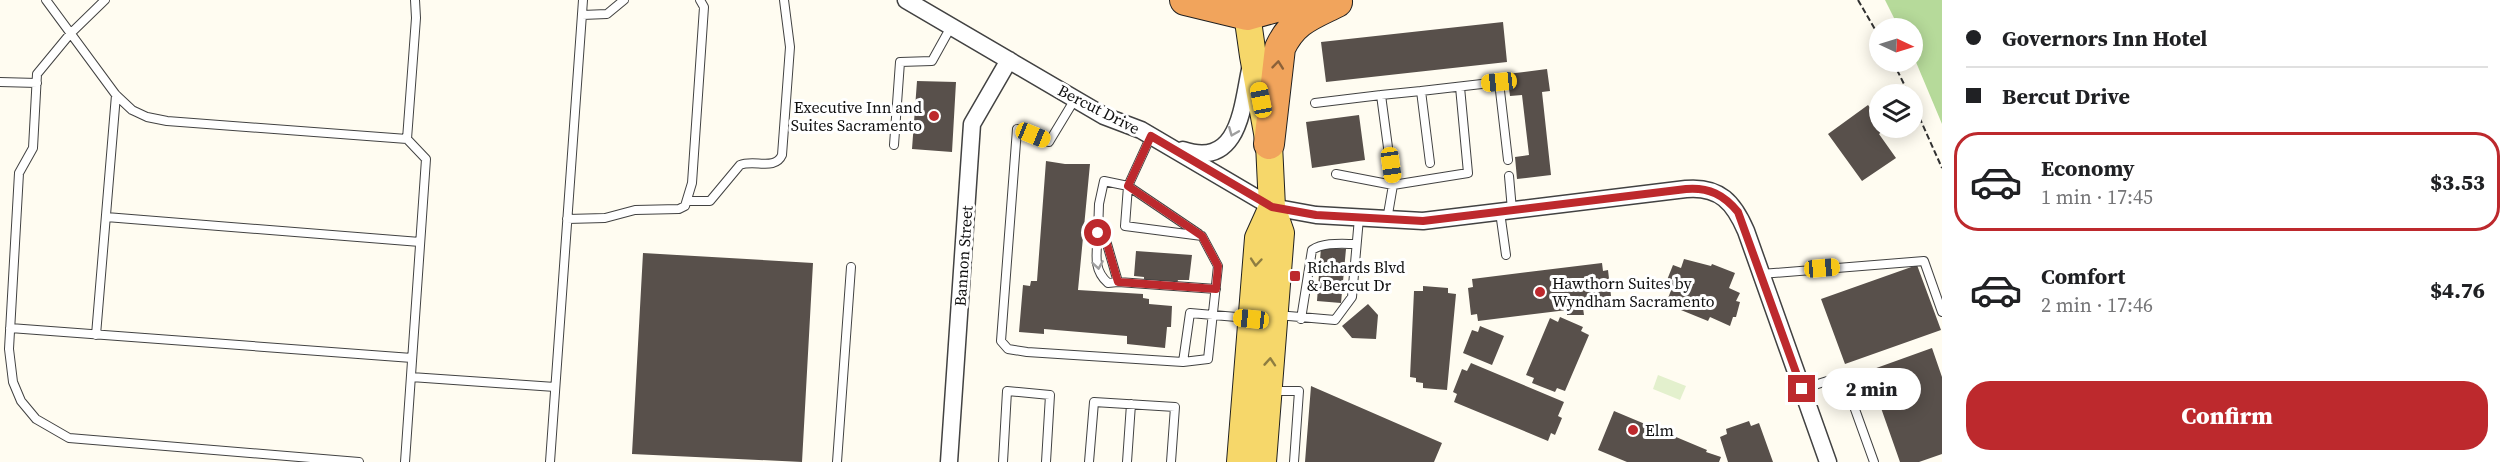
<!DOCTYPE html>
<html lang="en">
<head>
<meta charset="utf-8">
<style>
	:root { --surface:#fff; --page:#f2f2f2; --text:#202124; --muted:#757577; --line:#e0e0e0; --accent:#bd292d }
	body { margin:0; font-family:"Source Serif 4",serif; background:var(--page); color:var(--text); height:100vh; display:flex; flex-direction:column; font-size:22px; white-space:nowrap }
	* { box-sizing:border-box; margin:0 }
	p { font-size:20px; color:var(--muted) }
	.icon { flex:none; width:33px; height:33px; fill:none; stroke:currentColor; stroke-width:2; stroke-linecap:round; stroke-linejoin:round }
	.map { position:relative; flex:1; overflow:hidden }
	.details { display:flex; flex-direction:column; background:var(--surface); width:570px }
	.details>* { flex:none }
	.hud { display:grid; align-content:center; height:132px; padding:0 24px; background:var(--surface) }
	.needle { width:39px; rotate:94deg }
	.controls { position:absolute; left:1869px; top:18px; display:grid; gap:12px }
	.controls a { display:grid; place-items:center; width:54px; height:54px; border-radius:50%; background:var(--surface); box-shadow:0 3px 15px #0003; font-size:30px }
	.end { position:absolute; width:27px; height:27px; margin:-14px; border:8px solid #bd292d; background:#fff; box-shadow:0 0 0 3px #fff }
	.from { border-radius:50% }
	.bubble { position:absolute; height:42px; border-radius:21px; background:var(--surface); box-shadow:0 3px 15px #0003; font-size:20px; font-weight:800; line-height:42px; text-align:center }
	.car { position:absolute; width:18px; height:36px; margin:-18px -9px; border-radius:8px; box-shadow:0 0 4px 2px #0007; background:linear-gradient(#f5c518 24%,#345 0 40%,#f5c518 0 76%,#345 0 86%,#f5c518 0) }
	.hud b { display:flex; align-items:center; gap:21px; height:57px; font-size:22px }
	.hud b+b { border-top:2px solid var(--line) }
	.hud i { width:15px; height:15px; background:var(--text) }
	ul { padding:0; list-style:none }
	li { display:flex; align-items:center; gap:18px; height:99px; margin:0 12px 9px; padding:0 12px; border:3px solid transparent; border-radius:24px }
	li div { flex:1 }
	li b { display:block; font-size:22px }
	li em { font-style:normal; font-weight:800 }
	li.selected { border-color:var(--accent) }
	li>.icon { width:54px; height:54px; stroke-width:1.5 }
	.action { display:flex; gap:12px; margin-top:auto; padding:12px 24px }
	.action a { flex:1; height:69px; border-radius:24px; background:var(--accent); color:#fff; font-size:24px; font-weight:800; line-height:69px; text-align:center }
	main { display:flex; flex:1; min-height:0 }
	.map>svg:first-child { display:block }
</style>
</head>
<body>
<main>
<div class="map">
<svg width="1942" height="462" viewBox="0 0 1942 462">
	<rect width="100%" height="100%" fill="#fffcf1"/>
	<!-- forest -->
	<path fill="#b6da9a" d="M1885 0H1942V124L1913 55 1912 28H1899Z"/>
	<!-- pitch -->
	<path fill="#e3f0cd" d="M1658 375 1686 386 1680 400 1653 389Z"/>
	<!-- building -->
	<path fill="#58504b" d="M1503 22 1507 62 1326 82 1321 42Z
		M1547 69 1550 91 1542 92 1551 175 1517 179 1515 157 1529 155 1522 95 1510 96 1507 74Z
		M917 81 956 82 952 152 912 149Z
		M1868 105 1880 120V128H1886L1879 134 1896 158 1862 181 1828 134Z
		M1359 115 1365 160 1312 168 1306 122Z
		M1046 161 1065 164H1090L1078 290 1143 294V298L1149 299V304L1172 306 1171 327H1167L1165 348 1127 344V336L1044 329V334L1019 332 1023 285 1030 286 1031 281H1037Z
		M1321 247 1346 249 1341 303 1317 301Z
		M1136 251 1192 255 1189 280H1178L1177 283 1144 281V277L1134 276Z
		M643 253 813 263 802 462 632 454Z
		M1684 259 1711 266 1712 264 1735 273 1729 288 1740 293 1736 301 1740 302 1736 317H1733L1730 326 1710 317 1708 321 1676 308 1678 302 1668 298 1672 288 1665 285 1673 265 1681 268Z
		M1602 263 1603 271 1608 270 1611 296H1606L1607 304 1583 308 1584 315H1567V310L1478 321 1477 314 1471 315 1468 288 1473 287 1472 279Z
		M1917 265 1941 330 1845 364 1821 299Z
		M1423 286 1448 288V293L1456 294 1447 390 1423 388V383L1416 382V378L1410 377 1414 291H1423Z
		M1368 304 1378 315 1376 339 1352 338 1342 326Z
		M1560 317 1583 327 1581 331 1589 335 1565 391 1557 388 1555 392 1532 383 1534 378 1526 375 1550 318 1558 322Z
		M1480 326 1504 336 1492 365 1463 353 1472 330 1478 332Z
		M1932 348 1942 377V454L1919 462H1900L1868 371Z
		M1471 363 1564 402 1558 416 1562 418 1555 435 1551 433 1548 441 1454 402 1457 394 1453 392 1462 369 1467 371Z
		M1311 386 1442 443 1434 462H1305Z
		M1614 411 1707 450 1706 452 1721 457 1719 462H1627L1598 450Z
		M1749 421 1751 426 1759 423 1773 462H1728L1720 437 1727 434 1726 429Z"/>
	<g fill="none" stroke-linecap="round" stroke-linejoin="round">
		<defs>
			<path id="service" d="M46 0 116 95 132 110 147 117 167 121 407 139
				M105 0 70 34 37 74 33 148 19 173 9 349 13 382 21 401 36 419 69 438 359 462
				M582 15 607 14 624 0
				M0 82 37 83
				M1421 91 1499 82 1508 160
				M1075 99 1049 142 1017 129 1001 341 1008 349 1027 352 1183 362 1208 359 1218 266 1202 236 1125 226 1128 186 1151 136
				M1315 103 1381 95
				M894 145 900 62 932 61 952 25
				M1336 174 1393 185 1381 95 1421 91 1430 163
				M1509 176 1512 210
				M688 201H710L740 165C754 159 775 171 782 155L790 47 784 0
				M1500 212 1506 255
				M106 217 420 242
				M567 219 605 218 635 210 679 209 685 206 692 183 704 7 700 0
				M1387 220 1393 185 1468 173 1460 87
				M1098 233C1097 252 1092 269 1108 283L1118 282
				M1199 234 1128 186 1104 181 1099 204 1098 233 1107 244 1118 282 1216 289
				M1761 274 1924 261 1942 312
				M1277 315 1335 320 1352 297 1359 218
				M1301 319 1312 250C1324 242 1342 244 1356 244
				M10 328 412 358
				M96 335 116 95
				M1183 362 1190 313 1248 318
				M411 377 555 387
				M1802 389 1843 376 1874 462
				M1271 391H1299L1294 462
				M405 462 426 159 407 139 416 18 415 0
				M550 462 583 0
				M837 462 851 267
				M1003 462 1007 391 1050 395 1046 462
				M1089 462 1094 402 1175 407 1171 462
				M1127 462 1131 404"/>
			<path id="minor" d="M906 0 1104 116 1141 130 1272 207 1316 215 1423 221 1686 189C1720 186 1734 203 1746 231L1828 462
				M1183 150C1241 169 1242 104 1251 65
				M949 462 972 124 1009 60"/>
			<path id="primary" d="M1245 0 1253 56 1269 144 1272 207 1281 233 1263 462
				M1240 462 1258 238 1272 207"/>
			<path id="motorway" d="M1185 0 1247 15 1283 5 1326 3
				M1269 144 1280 48C1293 20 1311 15 1337 2"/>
		</defs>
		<!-- service casing -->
		<use href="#service" stroke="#424242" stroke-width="10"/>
		<!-- minor casing -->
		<use href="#minor" stroke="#424242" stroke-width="19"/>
		<!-- primary casing -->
		<use href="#primary" stroke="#202020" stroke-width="28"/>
		<!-- motorway casing -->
		<use href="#motorway" stroke="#202020" stroke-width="32"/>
		<!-- path -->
		<path stroke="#313131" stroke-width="2" stroke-dasharray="6 3" stroke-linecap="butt" d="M1858 0 1880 38
			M1893 62 1909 94
			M1912 101 1942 168"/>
		<!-- service -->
		<use href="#service" stroke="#fff" stroke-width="8"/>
		<!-- minor -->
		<use href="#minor" stroke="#fff" stroke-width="16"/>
		<!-- primary -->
		<use href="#primary" stroke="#f6d76a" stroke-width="26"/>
		<!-- motorway -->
		<use href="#motorway" stroke="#f1a45c" stroke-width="30"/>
	</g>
	<!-- one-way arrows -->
	<defs><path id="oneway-chevron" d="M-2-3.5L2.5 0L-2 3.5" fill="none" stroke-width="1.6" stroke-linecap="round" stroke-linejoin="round" transform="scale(1.5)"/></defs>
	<use stroke="#8b6139" href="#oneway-chevron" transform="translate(1278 65) rotate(-84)"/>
	<g stroke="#9f9f9f">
		<use href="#oneway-chevron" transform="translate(1233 132) rotate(112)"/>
		<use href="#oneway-chevron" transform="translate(1098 265) rotate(81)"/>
	</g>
	<g stroke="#8e7d41">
		<use href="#oneway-chevron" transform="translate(1256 262) rotate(95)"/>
		<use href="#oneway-chevron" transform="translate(1270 362) rotate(-86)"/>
	</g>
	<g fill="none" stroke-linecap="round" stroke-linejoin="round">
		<!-- route -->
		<path stroke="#bd292d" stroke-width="8" d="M1098 233 1107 244 1118 282 1216 289 1218 266 1202 236 1128 186 1151 136 1272 207 1316 215 1423 221 1686 189C1709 187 1724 195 1738 212L1802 389"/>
	</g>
	<!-- markers -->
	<g fill="#bd292d" stroke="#fff" stroke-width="2">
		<circle cx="934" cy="116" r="6"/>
		<rect x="1289" y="270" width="12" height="12" rx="3"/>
		<circle cx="1540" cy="292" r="6"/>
		<circle cx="1633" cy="430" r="6"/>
	</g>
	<g text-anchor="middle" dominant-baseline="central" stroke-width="6" stroke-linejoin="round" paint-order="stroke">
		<!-- poi labels -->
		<g font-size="16" fill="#0f0f0f" stroke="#fff" text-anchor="start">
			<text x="922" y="107" text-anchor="end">Executive Inn and<tspan x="922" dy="18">Suites Sacramento</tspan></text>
			<text x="1307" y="267">Richards Blvd<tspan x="1307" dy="18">&amp; Bercut Dr</tspan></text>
			<text x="1552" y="283">Hawthorn Suites by<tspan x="1552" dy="18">Wyndham Sacramento</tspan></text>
			<text x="1645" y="430">Elm</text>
		</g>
		<!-- street labels -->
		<g font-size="16" fill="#0f0f0f" stroke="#fff">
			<text transform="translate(1099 109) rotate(27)">Bercut Drive</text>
			<text transform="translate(963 256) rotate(-86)">Bannon Street</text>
		</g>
	</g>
</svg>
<div class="controls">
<a><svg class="needle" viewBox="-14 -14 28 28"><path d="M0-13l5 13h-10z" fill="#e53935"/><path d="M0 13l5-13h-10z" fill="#757577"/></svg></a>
<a><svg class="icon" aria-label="layers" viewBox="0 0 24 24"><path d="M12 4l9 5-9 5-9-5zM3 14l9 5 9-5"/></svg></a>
</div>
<i class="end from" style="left:1098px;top:233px"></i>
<i class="end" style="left:1802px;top:389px"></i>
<div class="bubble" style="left:1822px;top:368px;width:99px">2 min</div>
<i class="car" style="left:1499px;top:82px;rotate:264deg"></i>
<i class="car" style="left:1261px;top:100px;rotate:349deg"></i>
<i class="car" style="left:1033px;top:135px;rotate:112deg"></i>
<i class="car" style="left:1391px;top:165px;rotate:172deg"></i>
<i class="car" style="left:1822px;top:268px;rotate:85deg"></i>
<i class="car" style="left:1251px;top:319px;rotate:276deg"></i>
</div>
<section class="details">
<div class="hud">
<b><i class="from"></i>Governors Inn Hotel</b>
<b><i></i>Bercut Drive</b>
</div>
<ul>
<li class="selected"><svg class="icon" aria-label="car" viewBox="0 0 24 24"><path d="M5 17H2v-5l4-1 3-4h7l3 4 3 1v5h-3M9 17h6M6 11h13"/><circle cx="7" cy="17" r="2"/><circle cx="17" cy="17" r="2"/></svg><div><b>Economy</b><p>1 min · 17:45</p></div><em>$3.53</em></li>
<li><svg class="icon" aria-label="car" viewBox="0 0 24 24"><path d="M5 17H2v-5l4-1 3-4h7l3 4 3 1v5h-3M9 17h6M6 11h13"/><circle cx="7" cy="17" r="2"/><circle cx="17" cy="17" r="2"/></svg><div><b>Comfort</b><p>2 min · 17:46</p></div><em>$4.76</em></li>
</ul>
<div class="action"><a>Confirm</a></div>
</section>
</main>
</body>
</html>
